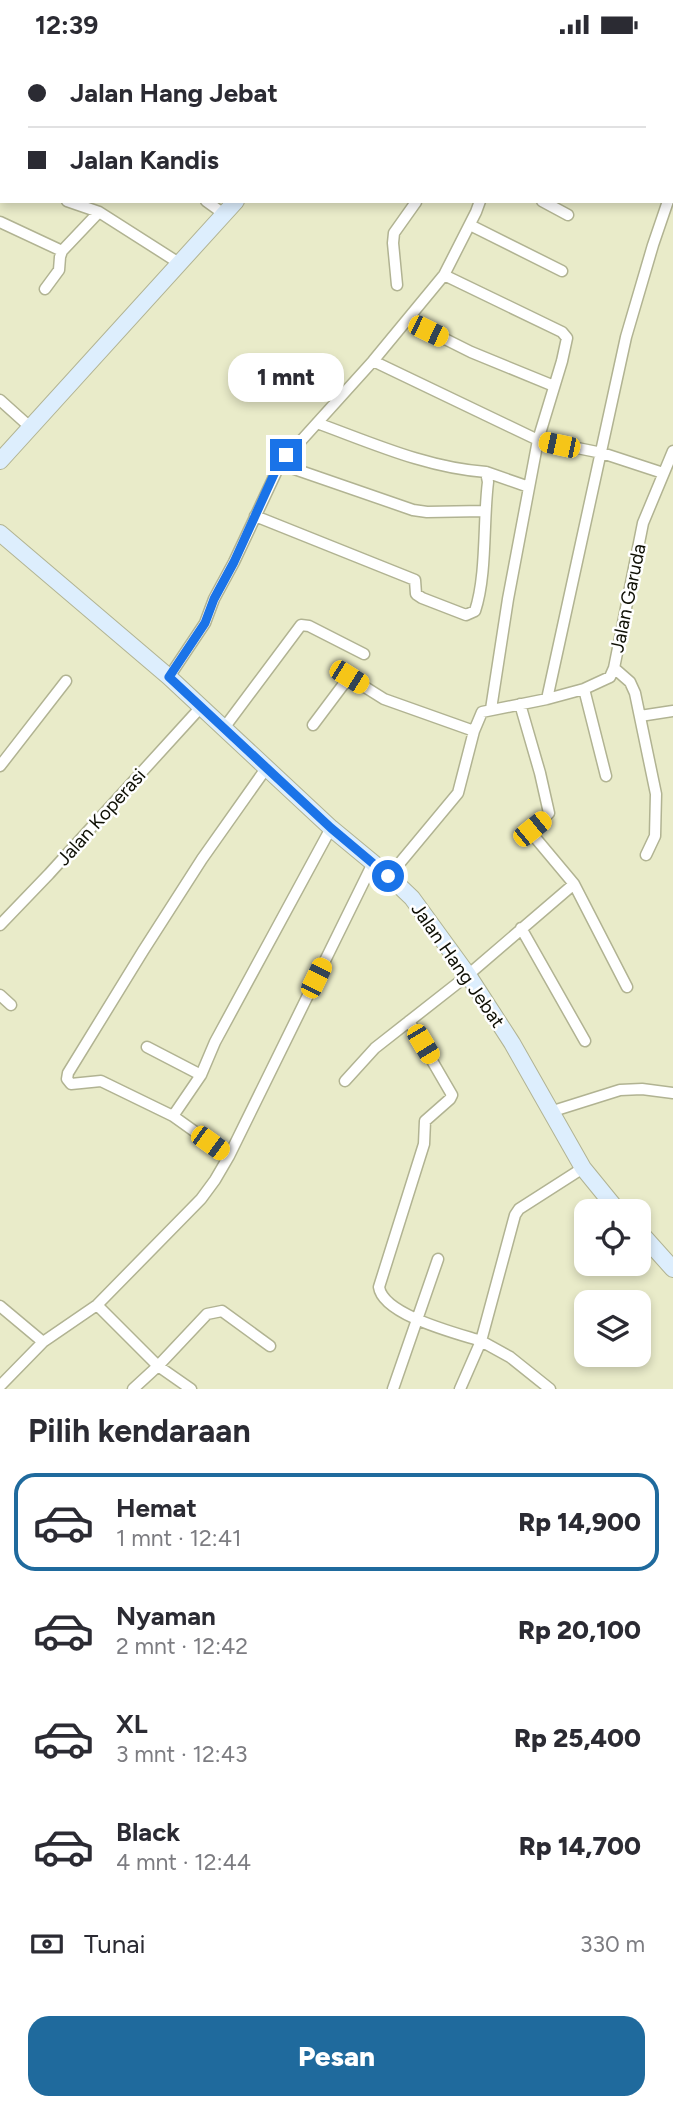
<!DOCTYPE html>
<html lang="id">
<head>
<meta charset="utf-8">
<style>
	:root { --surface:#fff; --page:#f7f7f7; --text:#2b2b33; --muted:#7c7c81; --line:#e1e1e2; --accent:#1f6a9d }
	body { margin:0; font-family:Figtree,sans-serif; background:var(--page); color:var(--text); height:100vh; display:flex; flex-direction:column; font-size:26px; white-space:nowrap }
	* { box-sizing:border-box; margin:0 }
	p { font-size:23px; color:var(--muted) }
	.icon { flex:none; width:38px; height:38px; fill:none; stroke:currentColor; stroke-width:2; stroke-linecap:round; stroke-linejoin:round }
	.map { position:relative; height:1340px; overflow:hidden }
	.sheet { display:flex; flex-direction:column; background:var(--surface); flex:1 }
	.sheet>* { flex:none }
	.hud { position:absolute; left:0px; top:0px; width:674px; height:154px; box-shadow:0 4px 10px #0003; display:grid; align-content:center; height:154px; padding:0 28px; background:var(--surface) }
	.fabs { position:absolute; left:574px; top:1150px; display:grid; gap:14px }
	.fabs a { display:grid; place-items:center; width:77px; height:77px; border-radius:14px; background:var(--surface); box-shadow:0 4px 10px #0003; font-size:35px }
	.end { position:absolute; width:32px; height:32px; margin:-16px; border:9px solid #1a73e8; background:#fff; box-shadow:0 0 0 4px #fff }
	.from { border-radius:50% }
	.bubble { position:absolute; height:49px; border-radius:21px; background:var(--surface); box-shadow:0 4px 10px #0003; font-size:23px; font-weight:800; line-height:49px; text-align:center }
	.car { position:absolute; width:21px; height:42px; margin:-21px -10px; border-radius:9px; box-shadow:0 0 5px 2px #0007; background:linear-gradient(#f5c518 24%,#345 0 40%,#f5c518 0 76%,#345 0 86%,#f5c518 0) }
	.hud b { display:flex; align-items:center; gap:24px; height:66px; font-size:26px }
	.hud b+b { border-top:2px solid var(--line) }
	.hud i { width:18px; height:18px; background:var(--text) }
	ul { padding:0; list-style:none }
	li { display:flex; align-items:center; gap:21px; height:98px; margin:0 14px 10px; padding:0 14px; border:4px solid transparent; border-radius:21px }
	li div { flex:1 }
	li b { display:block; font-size:26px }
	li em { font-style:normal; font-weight:800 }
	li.on { border-color:var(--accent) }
	li>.icon { width:63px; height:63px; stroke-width:1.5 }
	h2 { padding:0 28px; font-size:32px; line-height:84px }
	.pay { display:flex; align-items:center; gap:18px; height:77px; padding:0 28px; font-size:26px }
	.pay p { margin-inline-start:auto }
	.cta { display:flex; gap:14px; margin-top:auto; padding:14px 28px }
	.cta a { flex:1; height:80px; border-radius:21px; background:var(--accent); color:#fff; font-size:28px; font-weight:800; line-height:80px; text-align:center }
	.status { display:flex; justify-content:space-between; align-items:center; height:49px; padding:0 35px; background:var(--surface); direction:ltr }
	.status svg { height:19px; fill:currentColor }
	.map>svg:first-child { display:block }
</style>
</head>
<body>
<div class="status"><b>12:39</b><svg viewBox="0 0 49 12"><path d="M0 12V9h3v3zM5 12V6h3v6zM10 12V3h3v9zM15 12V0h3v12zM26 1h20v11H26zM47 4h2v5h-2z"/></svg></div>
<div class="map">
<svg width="673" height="1340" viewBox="0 0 673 1340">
	<rect width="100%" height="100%" fill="#e9ebc9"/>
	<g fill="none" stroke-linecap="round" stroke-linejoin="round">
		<defs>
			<path id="street" d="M13 2 14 0
				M96 2 97 0
				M171 2 172 0
				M551 2V0
				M0 116 2 117
				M672 141 673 139
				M67 152 99 163 179 214
				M206 152 224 165
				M542 152 568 166
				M0 173 62 202
				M470 176 562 222
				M444 226 562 283 567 289 562 312 538 391 508 550 491 660
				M397 236 393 194 394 184 416 153
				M45 240 59 221 60 208 62 202 99 163
				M407 271 471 303 554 337
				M373 312 538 391 602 404 663 424
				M0 351 30 378
				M280 415 413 461 427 463 484 462
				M486 423 529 438
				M255 467 415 531 416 545 422 549 466 566 475 562C487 526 483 472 488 433L486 423C427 419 372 394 317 374
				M614 619 630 633 635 644 656 745 655 787 646 806
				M169 628 205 574 214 550 234 513 280 415 373 312 444 226 476 163 480 152
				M584 640 606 727
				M547 650 626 288 653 196 668 152
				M520 655 540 724 549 764 532 780 533 786 574 835
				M640 667 673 662
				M313 676 349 628 384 650 474 682
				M224 679 301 576 309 577 364 605
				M0 717 66 632
				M267 718 202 810 143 902 68 1024 67 1030 71 1035 101 1032 173 1067 201 1026 215 993 331 779
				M389 827 458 744 474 682 482 663 547 650 584 640 610 628 614 619 643 474 673 402
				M0 876 49 825 201 658
				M521 879 585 992
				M0 946 11 956
				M409 972 452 1046 450 1050 425 1072 424 1095 379 1238C383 1266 456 1284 481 1292L460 1340
				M147 998 201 1026
				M345 1032 375 999 468 926 574 835 627 938
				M550 1063 620 1041 642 1040 673 1044
				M173 1067 229 1107
				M97 1256 158 1317 207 1265 222 1262 270 1297
				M0 1257 43 1293
				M0 1337 43 1293 97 1256 201 1150 215 1131 229 1107 373 814
				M133 1340 158 1317 191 1340
				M393 1340 438 1210
				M550 1340 510 1308 481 1292 515 1166 519 1160 583 1119"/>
			<path id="secondary" d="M604 0 607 2
				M631 0 634 2
				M374 2 375 0
				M672 27 673 28
				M672 45H673
				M0 412 236 152
				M0 484 169 628 331 779 389 827 412 849 468 926 512 994 583 1119 618 1162
				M639 1182 673 1220"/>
		</defs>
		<!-- street casing -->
		<use href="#street" stroke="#b1b392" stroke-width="13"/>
		<!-- secondary casing -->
		<use href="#secondary" stroke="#b1b392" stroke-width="18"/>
		<!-- street -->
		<use href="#street" stroke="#fff" stroke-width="10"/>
		<!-- secondary -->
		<use href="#secondary" stroke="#ddeefd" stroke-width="16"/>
	</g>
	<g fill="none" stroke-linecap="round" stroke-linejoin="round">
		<!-- route -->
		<path stroke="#1a73e8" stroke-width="9" d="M286 406 275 423 234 513 214 550 205 574 169 628 331 779 388 827"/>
	</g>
	<g text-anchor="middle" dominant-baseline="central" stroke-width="5" stroke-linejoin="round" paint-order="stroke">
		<!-- street labels -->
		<g font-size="19" fill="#0e0f04" stroke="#fff">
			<text transform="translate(628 549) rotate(-78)">Jalan Garuda</text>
			<text transform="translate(101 768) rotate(-48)">Jalan Koperasi</text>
			<text transform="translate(458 916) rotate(55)">Jalan Hang Jebat</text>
		</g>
	</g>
</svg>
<div class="fabs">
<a><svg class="icon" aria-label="locate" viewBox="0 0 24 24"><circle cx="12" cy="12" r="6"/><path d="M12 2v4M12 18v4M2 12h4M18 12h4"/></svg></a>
<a><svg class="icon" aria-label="layers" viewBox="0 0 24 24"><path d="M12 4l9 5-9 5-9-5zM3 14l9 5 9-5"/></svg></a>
</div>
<i class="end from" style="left:388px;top:827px"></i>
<i class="end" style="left:286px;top:406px"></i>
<div class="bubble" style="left:228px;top:304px;width:116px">1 mnt</div>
<i class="car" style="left:428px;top:282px;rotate:116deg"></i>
<i class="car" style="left:559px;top:396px;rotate:282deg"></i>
<i class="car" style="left:349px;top:628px;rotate:122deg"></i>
<i class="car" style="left:532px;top:780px;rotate:51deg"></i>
<i class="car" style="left:316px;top:929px;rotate:26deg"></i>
<i class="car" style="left:423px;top:995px;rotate:149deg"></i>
<i class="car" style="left:210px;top:1094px;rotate:126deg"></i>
<div class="hud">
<b><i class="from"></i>Jalan Hang Jebat</b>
<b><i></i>Jalan Kandis</b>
</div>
</div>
<section class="sheet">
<h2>Pilih kendaraan</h2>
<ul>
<li class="on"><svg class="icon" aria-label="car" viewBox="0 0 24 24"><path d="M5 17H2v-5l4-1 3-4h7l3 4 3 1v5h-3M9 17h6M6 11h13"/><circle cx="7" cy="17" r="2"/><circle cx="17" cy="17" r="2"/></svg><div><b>Hemat</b><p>1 mnt · 12:41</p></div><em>Rp 14,900</em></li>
<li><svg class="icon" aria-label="car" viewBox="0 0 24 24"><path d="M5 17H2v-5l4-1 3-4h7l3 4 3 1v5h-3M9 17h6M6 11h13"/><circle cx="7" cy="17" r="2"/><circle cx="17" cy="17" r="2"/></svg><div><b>Nyaman</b><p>2 mnt · 12:42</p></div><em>Rp 20,100</em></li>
<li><svg class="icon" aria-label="car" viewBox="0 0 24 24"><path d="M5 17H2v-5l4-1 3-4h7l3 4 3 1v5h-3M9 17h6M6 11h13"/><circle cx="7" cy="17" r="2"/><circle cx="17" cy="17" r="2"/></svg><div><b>XL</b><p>3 mnt · 12:43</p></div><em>Rp 25,400</em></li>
<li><svg class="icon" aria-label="car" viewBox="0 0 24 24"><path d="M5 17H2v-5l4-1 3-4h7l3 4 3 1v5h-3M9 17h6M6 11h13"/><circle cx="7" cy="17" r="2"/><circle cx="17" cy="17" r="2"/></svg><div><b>Black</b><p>4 mnt · 12:44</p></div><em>Rp 14,700</em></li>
</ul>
<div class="pay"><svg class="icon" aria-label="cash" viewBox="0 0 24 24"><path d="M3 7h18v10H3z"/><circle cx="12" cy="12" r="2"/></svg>Tunai<p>330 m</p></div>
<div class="cta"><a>Pesan</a></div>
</section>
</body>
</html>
